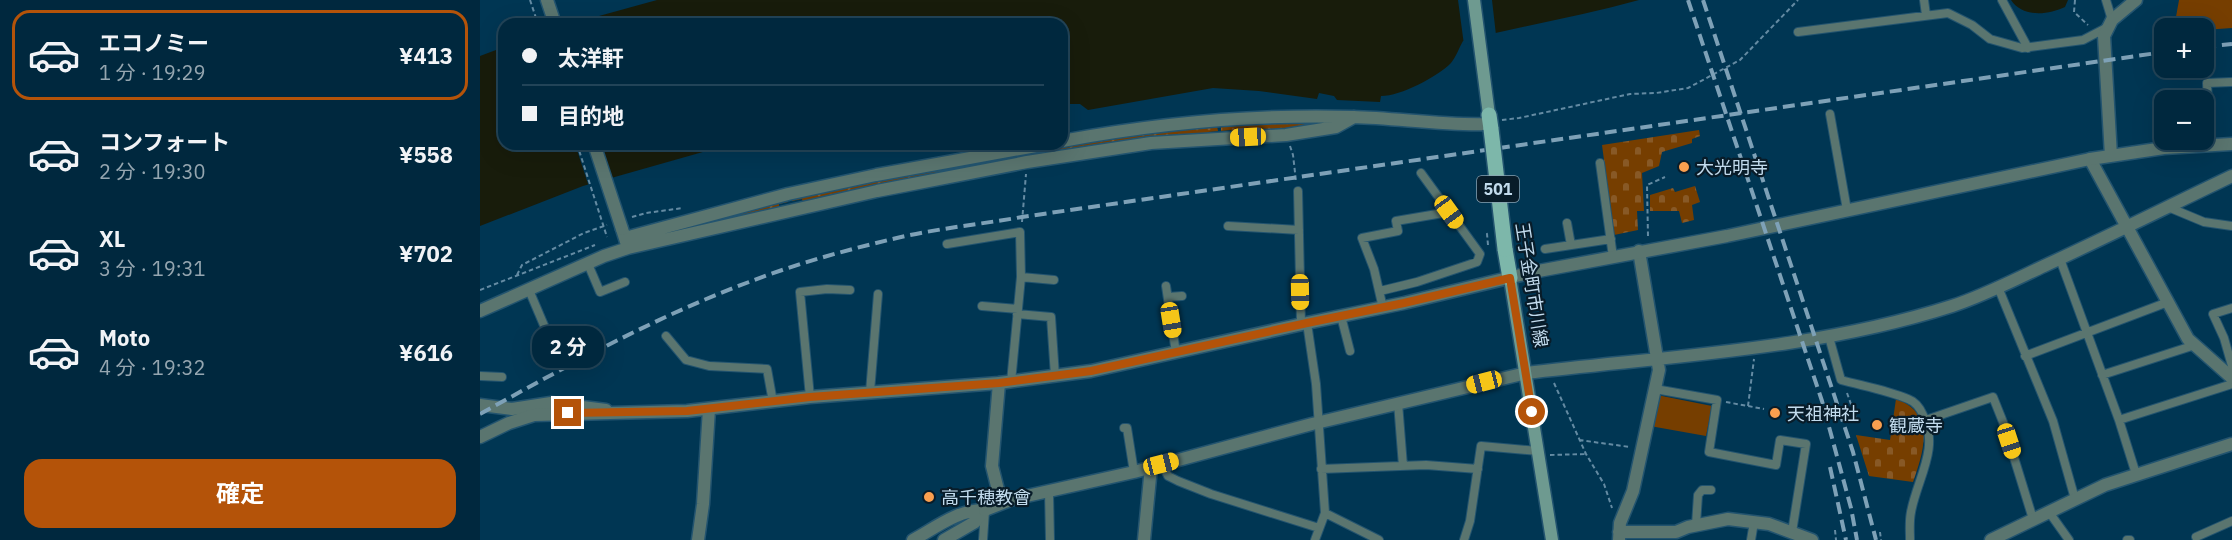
<!DOCTYPE html>
<html lang="ja">
<head>
<meta charset="utf-8">
<style>
	:root { --surface:#00283e; --page:#0e3449; --text:#f1f3f6; --muted:#95a6b0; --line:#224458; --accent:#b45309 }
	body { margin:0; font-family:"IBM Plex Sans","Noto Sans JP",sans-serif; background:var(--page); color:var(--text); height:100vh; display:flex; flex-direction:column; font-size:22px; white-space:nowrap }
	* { box-sizing:border-box; margin:0 }
	p { font-size:20px; color:var(--muted) }
	.icon { flex:none; width:33px; height:33px; fill:none; stroke:currentColor; stroke-width:2; stroke-linecap:round; stroke-linejoin:round }
	.map { position:relative; flex:1; overflow:hidden }
	.sheet { display:flex; flex-direction:column; background:var(--surface); width:480px }
	.sheet>* { flex:none }
	.guide { position:absolute; left:18px; top:18px; width:570px; height:132px; border-radius:18px; box-shadow:0 6px 24px #0002,0 0 0 2px var(--line); display:grid; align-content:center; height:132px; padding:0 24px; background:var(--surface) }
	.tools { position:absolute; left:1674px; top:18px; display:grid; gap:12px }
	.tools a { display:grid; place-items:center; width:60px; height:60px; border-radius:12px; background:var(--surface); box-shadow:0 6px 24px #0002,0 0 0 2px var(--line); font-size:30px }
	.end { position:absolute; width:27px; height:27px; margin:-14px; border:8px solid #b45309; background:#fff; box-shadow:0 0 0 3px #fff }
	.from { border-radius:50% }
	.bubble { position:absolute; height:42px; border-radius:18px; background:var(--surface); box-shadow:0 6px 24px #0002,0 0 0 2px var(--line); font-size:20px; font-weight:700; line-height:42px; text-align:center }
	.car { position:absolute; width:18px; height:36px; margin:-18px -9px; border-radius:8px; box-shadow:0 0 4px 2px #0007; background:linear-gradient(#f5c518 24%,#345 0 40%,#f5c518 0 76%,#345 0 86%,#f5c518 0) }
	.guide b { display:flex; align-items:center; gap:21px; height:57px; font-size:22px }
	.guide b+b { border-top:2px solid var(--line) }
	.guide i { width:15px; height:15px; background:var(--text) }
	ul { padding:10px 0 0; list-style:none }
	li { display:flex; align-items:center; gap:18px; height:90px; margin:0 12px 9px; padding:0 12px; border:3px solid transparent; border-radius:18px }
	li div { flex:1 }
	li b { display:block; font-size:22px }
	li em { font-style:normal; font-weight:700 }
	li.current { border-color:var(--accent) }
	li>.icon { width:54px; height:54px; stroke-width:1.5 }
	.action { display:flex; gap:12px; margin-top:auto; padding:12px 24px }
	.action a { flex:1; height:69px; border-radius:18px; background:var(--accent); color:#fff; font-size:24px; font-weight:700; line-height:69px; text-align:center }
	main { display:flex; flex:1; min-height:0 }
	.map>svg:first-child { display:block }
</style>
</head>
<body>
<main>
<section class="sheet">
<ul>
<li class="current"><svg class="icon" aria-label="car" viewBox="0 0 24 24"><path d="M5 17H2v-5l4-1 3-4h7l3 4 3 1v5h-3M9 17h6M6 11h13"/><circle cx="7" cy="17" r="2"/><circle cx="17" cy="17" r="2"/></svg><div><b>エコノミー</b><p>1 分 · 19:29</p></div><em>¥413</em></li>
<li><svg class="icon" aria-label="car" viewBox="0 0 24 24"><path d="M5 17H2v-5l4-1 3-4h7l3 4 3 1v5h-3M9 17h6M6 11h13"/><circle cx="7" cy="17" r="2"/><circle cx="17" cy="17" r="2"/></svg><div><b>コンフォート</b><p>2 分 · 19:30</p></div><em>¥558</em></li>
<li><svg class="icon" aria-label="car" viewBox="0 0 24 24"><path d="M5 17H2v-5l4-1 3-4h7l3 4 3 1v5h-3M9 17h6M6 11h13"/><circle cx="7" cy="17" r="2"/><circle cx="17" cy="17" r="2"/></svg><div><b>XL</b><p>3 分 · 19:31</p></div><em>¥702</em></li>
<li><svg class="icon" aria-label="car" viewBox="0 0 24 24"><path d="M5 17H2v-5l4-1 3-4h7l3 4 3 1v5h-3M9 17h6M6 11h13"/><circle cx="7" cy="17" r="2"/><circle cx="17" cy="17" r="2"/></svg><div><b>Moto</b><p>4 分 · 19:32</p></div><em>¥616</em></li>
</ul>
<div class="action"><a>確定</a></div>
</section>
<div class="map">
<svg width="1752" height="540" viewBox="0 0 1752 540">
	<defs>
		<pattern id="grass-dots" width="8" height="8" patternUnits="userSpaceOnUse" patternTransform="scale(1.5)"><rect width="8" height="8" fill="#763e00"/><path d="M2 2h.1M6 6h.1" fill="none" stroke="#885926" stroke-width="1.8" stroke-linecap="round"/></pattern>
		<pattern id="cemetery-stones" width="16" height="16" patternUnits="userSpaceOnUse" patternTransform="scale(1.5)"><rect width="16" height="16" fill="#763e00"/><path d="M2 7V4a2 2 0 0 1 4 0v3zM10 15v-3a2 2 0 0 1 4 0v3z" fill="#885926"/></pattern>
	</defs>
	<rect width="100%" height="100%" fill="#003653"/>
	<!-- grass -->
	<path fill="url(#grass-dots)" d="M808 122 856 123 819 129 752 134 751 130 741 131V125Z
		M737 126 738 131 728 132V134L561 155 560 151 633 138Z
		M543 154 531 159 323 202 322 199 312 201V199L420 176Z
		M308 200V202L299 204V207L175 237Z"/>
	<!-- cemetery -->
	<path fill="url(#cemetery-stones)" d="M1219 130 1220 136 1212 139V143L1182 152 1179 166 1162 173 1164 211H1157L1158 230 1134 235 1122 145Z
		M1215 186 1220 202 1212 205 1214 220 1202 223 1199 211H1170V195L1193 188 1195 192Z
		M1416 399C1456 413 1444 451 1433 482L1389 476 1376 435 1410 440Z"/>
	<!-- green -->
	<path fill="#763e00" d="M1699 0H1752V28L1724 30 1694 28Z
		M1177 395 1232 406 1226 436 1170 426Z"/>
	<!-- water -->
	<path fill="#181c0b" d="M177 0H1159C1101 16 1041 26 983 41 979 48 976 57 971 63 957 77 921 96 901 96L900 102 857 100 854 96 839 93 837 99 779 91 733 88 608 110 600 104H582V24H90Z
		M1531 0H1588L1585 7C1568 15 1543 18 1531 0Z
		M24 47V144H251L103 186 0 226V56Z"/>
	<!-- pier -->
	<path fill="#003653" d="M978 0H1012L1016 35 984 45Z
		M95 144H121L133 181 109 187Z"/>
	<g fill="none" stroke-linecap="round" stroke-linejoin="round">
		<defs>
			<path id="service" d="M1444 0 1446 15
				M1522 0 1548 48
				M1626 0 1632 20
				M1318 32 1468 13 1492 25 1510 39 1542 48 1603 40 1626 28
				M1350 114 1367 210
				M1730 145 1727 83 1752 82
				M1120 163 1133 257
				M818 191 821 324
				M1688 207 1724 222 1752 226
				M1087 223 1091 245
				M748 226 819 230
				M467 244 540 232 541 277 531 382
				M1065 249 1131 239
				M1580 259 1639 420 1656 474
				M108 264 120 292 145 282
				M541 277 574 280
				M686 286 696 353
				M1518 287 1573 421 1595 499
				M49 290 66 330
				M900 291 937 282 997 262 1000 254 941 173
				M688 297 702 296
				M502 306 538 309
				M903 308 894 269 882 238 918 231 916 221 969 212
				M1752 308 1733 314 1744 338 1752 366
				M537 314 571 317 575 376
				M861 316 870 351
				M827 323 836 384 845 513 835 540
				M186 336 206 360 229 366 287 369 293 402
				M1349 337 1361 380C1383 386 1407 390 1428 399 1436 402 1440 408 1443 415 1460 448 1437 479 1431 512 1429 522 1430 531 1430 540
				M1545 356 1688 302
				M1622 375 1715 345
				M0 376 22 377
				M1175 389 1237 400 1229 452 1296 465 1300 440 1326 444 1312 532
				M390 392 398 294
				M330 397 320 292 347 289 370 290
				M918 403 923 466
				M1446 420 1513 397 1523 422 1553 519
				M1639 420 1752 384
				M644 428H647L654 472
				M682 464 688 476 698 481 731 494 839 528
				M841 469 946 465 998 469
				M569 492 570 540
				M1569 512 1589 540
				M845 513 899 540
				M1216 525 1218 495 1222 490H1231
				M1716 537 1752 521
				M503 540 505 511
				M984 540 990 521 1001 446 1058 451
				M1271 540 1274 522
				M1647 540H1650"/>
			<path id="minor" d="M67 0 75 24
				M582 141C679 123 775 114 873 117 918 118 964 126 1010 124
				M1610 159 1708 339 1752 378
				M142 229 148 248 397 191 547 162 671 143 806 135 856 127 874 117
				M145 238 308 194 396 175 567 144
				M0 311 124 256 148 248
				M1046 373C1188 356 1335 350 1472 306 1503 296 1534 280 1564 266 1627 237 1689 206 1752 176
				M519 383 512 466 521 502
				M0 405 32 409 71 403 126 410
				M1139 532H1196L1208 527 1248 519 1289 524 1332 540
				M218 540 223 504 229 409
				M433 540C455 528 479 509 505 510
				M464 540 495 522 505 510
				M664 540 671 467
				M1139 540 1140 523 1153 491 1179 370 1159 251
				M1511 540 1625 485 1752 444"/>
			<path id="tertiary" d="M1631 156 1624 36 1632 20 1656 0
				M0 437 29 423 54 415 207 411 330 397 519 383 611 371 827 323 924 303 1053 272 1247 236 1610 159 1684 148 1752 144
				M505 510 533 499 654 472 832 424 1046 373"/>
			<path id="secondary" d="M994 0 1009 115
				M1030 278 1072 540"/>
			<path id="primary" d="M1009 115 1011 129
				M1025 249 1030 278"/>
		</defs>
		<!-- service casing -->
		<use href="#service" stroke="#23546f" stroke-width="10"/>
		<!-- minor casing -->
		<use href="#minor" stroke="#23546f" stroke-width="15"/>
		<!-- tertiary casing -->
		<use href="#tertiary" stroke="#23546f" stroke-width="15"/>
		<!-- secondary casing -->
		<use href="#secondary" stroke="#23546f" stroke-width="15"/>
		<!-- primary casing -->
		<use href="#primary" stroke="#23546f" stroke-width="18"/>
		<!-- path -->
		<path stroke="#648ba3" stroke-width="2" stroke-dasharray="4.5 3" stroke-linecap="butt" d="M50 0 58 24
			M1595 0 1594 12 1608 25
			M1022 120 1039 118 1150 94 1176 93 1208 88 1260 60 1318 0
			M810 146 813 155 816 181
			M152 217 166 213 203 208
			M542 222 546 174
			M1037 233 1055 244
			M1168 236 1167 185 1185 177
			M1008 245 1007 234 1010 233
			M37 275 42 265 104 233 127 225
			M0 290 115 245
			M1074 383 1106 454 1124 484 1132 508
			M1367 393 1376 418
			M1246 402 1284 409
			M1268 406 1274 359
			M1099 440 1150 447
			M1070 455 1106 454
			M1355 530 1356 540
			M1400 532 1401 540"/>
		<!-- service -->
		<use href="#service" stroke="#5a756f" stroke-width="8"/>
		<!-- minor -->
		<use href="#minor" stroke="#5a756f" stroke-width="12"/>
		<!-- tertiary -->
		<use href="#tertiary" stroke="#5a756f" stroke-width="12"/>
		<!-- secondary -->
		<use href="#secondary" stroke="#6e9a90" stroke-width="12"/>
		<!-- primary -->
		<use href="#primary" stroke="#7db7aa" stroke-width="15"/>
		<!-- rail -->
		<path stroke="#7ea1b7" stroke-width="4" stroke-dasharray="12 6" stroke-linecap="butt" d="M1208 0 1342 401 1371 508 1377 540
			M1223 0 1373 452 1396 540
			M1724 47 1752 44
			M0 414C87 366 175 317 269 282 318 263 370 249 421 237 461 228 502 224 542 217L1684 52
			M1350 467 1366 540"/>
		<defs>
			<path id="minor-bridge" d="M114 144 142 229"/>
			<path id="primary-bridge" d="M1011 129 1025 249"/>
		</defs>
		<!-- minor-bridge casing -->
		<use href="#minor-bridge" stroke="#23546f" stroke-width="15" stroke-linecap="butt"/>
		<!-- primary-bridge casing -->
		<use href="#primary-bridge" stroke="#23546f" stroke-width="18" stroke-linecap="butt"/>
		<!-- path-bridge -->
		<path stroke="#648ba3" stroke-width="2" stroke-dasharray="4.5 3" stroke-linecap="butt" d="M97 144 127 237"/>
		<!-- minor-bridge -->
		<use href="#minor-bridge" stroke="#5a756f" stroke-width="12"/>
		<!-- primary-bridge -->
		<use href="#primary-bridge" stroke="#7db7aa" stroke-width="15"/>
	</g>
	<g fill="none" stroke-linecap="round" stroke-linejoin="round">
		<!-- route -->
		<path stroke="#b45309" stroke-width="8" d="M88 413 207 411 330 397 519 383 611 371 827 323 924 303 1030 278 1052 412"/>
	</g>
	<!-- markers -->
	<g fill="#fa9f4f" stroke="#081c29" stroke-width="2">
		<circle cx="1204" cy="167" r="6"/>
		<circle cx="1295" cy="413" r="6"/>
		<circle cx="1397" cy="425" r="6"/>
		<circle cx="449" cy="497" r="6"/>
	</g>
	<g text-anchor="middle" dominant-baseline="central" stroke-width="4.5" stroke-linejoin="round" paint-order="stroke">
		<!-- shield labels -->
		<rect fill="#081c29" stroke="#8aa2b2" stroke-width="1.5" x="997" y="176" width="42" height="26" rx="4.5"/>
		<g font-size="16" font-weight="bold" fill="#c2dbed">
			<text x="1018" y="189">501</text>
		</g>
		<!-- poi labels -->
		<g font-size="18" fill="#c2dbed" stroke="#081c29" text-anchor="start">
			<text x="1216" y="167">大光明寺</text>
			<text x="1307" y="413">天祖神社</text>
			<text x="1409" y="425">観蔵寺</text>
			<text x="461" y="497">高千穂教會</text>
		</g>
		<!-- street labels -->
		<g font-size="18" fill="#c2dbed" stroke="#081c29">
			<text transform="translate(1052 285) rotate(81)">王子金町市川線</text>
		</g>
	</g>
</svg>
<div class="tools">
<a>+</a>
<a>−</a>
</div>
<i class="end from" style="left:1052px;top:412px"></i>
<i class="end" style="left:88px;top:413px"></i>
<div class="bubble" style="left:52px;top:326px;width:72px">2 分</div>
<i class="car" style="left:768px;top:137px;rotate:267deg"></i>
<i class="car" style="left:969px;top:212px;rotate:144deg"></i>
<i class="car" style="left:820px;top:292px;rotate:179deg"></i>
<i class="car" style="left:691px;top:320px;rotate:171deg"></i>
<i class="car" style="left:1004px;top:382px;rotate:256deg"></i>
<i class="car" style="left:1529px;top:441px;rotate:162deg"></i>
<i class="car" style="left:681px;top:464px;rotate:76deg"></i>
<div class="guide">
<b><i class="from"></i>太洋軒</b>
<b><i></i>目的地</b>
</div>
</div>
</main>
</body>
</html>
